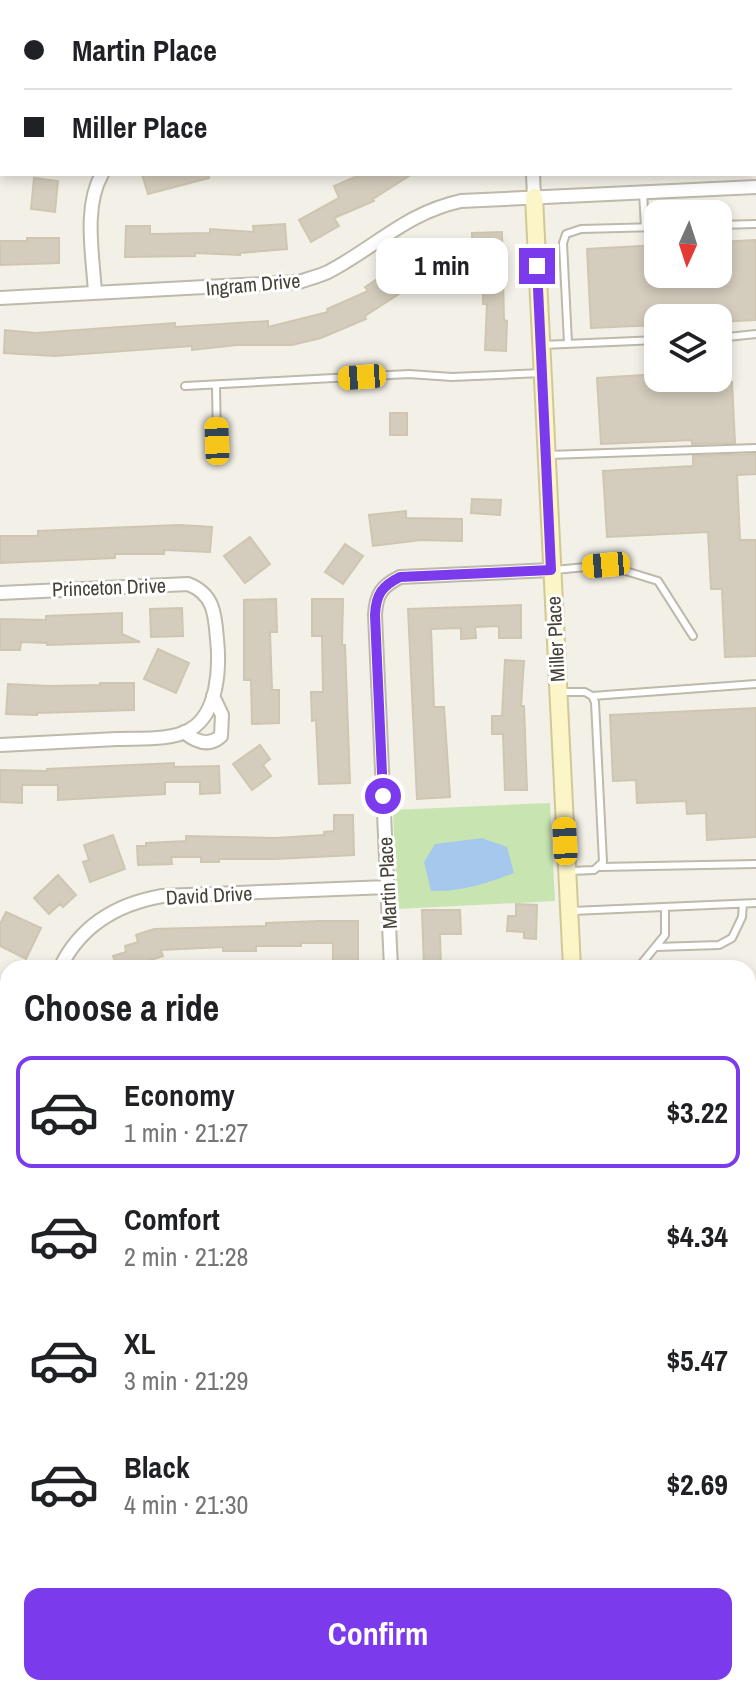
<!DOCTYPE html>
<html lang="en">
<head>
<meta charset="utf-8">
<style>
	:root { --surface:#fff; --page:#f6f6f6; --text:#202124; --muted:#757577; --line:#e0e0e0; --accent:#7c3aed }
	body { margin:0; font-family:"Archivo Narrow",sans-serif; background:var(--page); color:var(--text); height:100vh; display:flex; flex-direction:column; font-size:30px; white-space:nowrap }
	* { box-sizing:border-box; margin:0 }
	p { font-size:26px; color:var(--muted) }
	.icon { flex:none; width:44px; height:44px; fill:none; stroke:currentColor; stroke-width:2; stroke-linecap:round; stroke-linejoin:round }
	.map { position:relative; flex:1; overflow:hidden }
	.sheet { position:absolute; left:0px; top:960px; width:756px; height:736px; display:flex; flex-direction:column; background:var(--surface); border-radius:24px 24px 0 0; box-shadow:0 4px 12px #0003 }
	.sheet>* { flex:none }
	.top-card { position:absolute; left:0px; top:0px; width:756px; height:176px; box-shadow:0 4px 12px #0003; display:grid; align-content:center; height:176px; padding:0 24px; background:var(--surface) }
	.needle { width:52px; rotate:183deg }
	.buttons { position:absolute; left:644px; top:200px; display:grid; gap:16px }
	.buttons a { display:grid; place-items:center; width:88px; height:88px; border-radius:16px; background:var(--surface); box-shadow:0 4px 12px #0003; font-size:40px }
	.end { position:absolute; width:36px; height:36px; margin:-18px; border:10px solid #7c3aed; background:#fff; box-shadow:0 0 0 4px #fff }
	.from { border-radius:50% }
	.bubble { position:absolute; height:56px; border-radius:16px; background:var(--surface); box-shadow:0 4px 12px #0003; font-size:26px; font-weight:700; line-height:56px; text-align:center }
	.car { position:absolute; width:24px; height:48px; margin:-24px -12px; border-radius:10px; box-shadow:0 0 6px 2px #0007; background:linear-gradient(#f5c518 24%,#345 0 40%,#f5c518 0 76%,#345 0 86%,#f5c518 0) }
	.top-card b { display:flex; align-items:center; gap:28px; height:76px; font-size:30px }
	.top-card b+b { border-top:2px solid var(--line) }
	.top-card i { width:20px; height:20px; background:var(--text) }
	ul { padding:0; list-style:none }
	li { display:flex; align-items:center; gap:24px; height:112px; margin:0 16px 12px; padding:0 8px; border:4px solid transparent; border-radius:16px }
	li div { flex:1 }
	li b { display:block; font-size:30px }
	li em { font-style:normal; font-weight:700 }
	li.current { border-color:var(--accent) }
	li>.icon { width:72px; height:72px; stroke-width:1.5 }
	h2 { padding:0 24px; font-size:36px; line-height:96px }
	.button { display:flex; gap:16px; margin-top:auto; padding:16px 24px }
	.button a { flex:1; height:92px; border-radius:16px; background:var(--accent); color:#fff; font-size:32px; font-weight:700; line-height:92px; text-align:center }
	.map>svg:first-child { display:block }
</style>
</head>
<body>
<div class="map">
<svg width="756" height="1696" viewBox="0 0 756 1696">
	<rect width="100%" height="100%" fill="#f3f0e7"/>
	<!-- green -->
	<path fill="#c8e5b1" d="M550 803 555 901 397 909 393 810Z
		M748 1374 756 1378V1427L748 1459Z
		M756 1637V1696H740L742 1688H748V1666Z
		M391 1688H517L565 1692 564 1696H390Z
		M603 1688H700L699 1696H601Z"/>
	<!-- water -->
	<path fill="#a6c8ed" d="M482 838 507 847 514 873C486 884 461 892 431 891L424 862 435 844Z"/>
	<!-- building -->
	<path fill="#d4cdbd" stroke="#cec6b0" stroke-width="2" d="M142 174H208L209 178 148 194Z
		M362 174H412L373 199 374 201 334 218 339 226 311 242 299 220 339 198 334 186Z
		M34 178 58 181 55 212 31 209Z
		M285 224 287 249 240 253V255L195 253V256L125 257 126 226H150V234L210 233V229L254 232 253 226Z
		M502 232 504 320 507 321 506 351 485 350 487 304H483L484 255H472V233Z
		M27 238H59V263L0 265V241H27Z
		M756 240V320L718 322V318H658V325L591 328 587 249 658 245V274H718V242Z
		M433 243 445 265 403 288 405 290 365 316 366 319 321 338 292 345H237L192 350V346L55 356 4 353 5 330 36 333 175 323V327L268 321V327L328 312 327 309 368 291 365 287Z
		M658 374V378H706V383L732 382 735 443 692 444V440L601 444 597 378Z
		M390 413H407V435H390Z
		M756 454V474L737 475 740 540H756V656L725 657 722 589H711L708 532 607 537 603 471 693 466V456Z
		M472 499 501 500 500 515 471 513Z
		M406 511V518L462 519V541L421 540 373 546 369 515Z
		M179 525 212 527 210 552 164 550V554H115V558L0 563V536H38V531Z
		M250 537 270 564 245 583 224 556Z
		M345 544 363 556 343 584 325 572Z
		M276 599 277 632H270L272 690H279V723L252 724 251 680H244V600Z
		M312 599H343L342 645H345L350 783 319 784 316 720 312 721 311 692H323L322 636H312Z
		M521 605V638H499V626L475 627 476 638 461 639V628L431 629 434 707H444L450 797 417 799 408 609Z
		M182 608 183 636 151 637 150 609Z
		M122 613V634L140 642 47 645V643L21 642 20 650H0V619L46 620V616Z
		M158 649 189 663 176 693 144 679Z
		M505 660 524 661 521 706H524L527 790H505L503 734H492V716H502Z
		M100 683H134V710L37 713V715L6 714 8 684 49 686 100 685Z
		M756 708V837L707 840 706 813 687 814 686 801 637 803 636 780 613 781 610 715Z
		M260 745 270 759 263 765 271 776 252 790 233 764Z
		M174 763V767L219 766 220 793 200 794V782H165V794L58 800V785H22V803L0 802V770L47 771V769Z
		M334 815H353L354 855 275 859H219V862H201V857H171L172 864 138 865 137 846H146V843L186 841V836L275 838 324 835V832L334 831Z
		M113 835 125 869 90 882 83 862 89 860 84 845Z
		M58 875 76 895 63 907 60 904 49 914 34 898Z
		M516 904 537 905 536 939 524 938V932L507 931 508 916H516Z
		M422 910H460L461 934H440L441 968H424Z
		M6 912 41 928 26 959 0 946V924Z
		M319 921H358V968H333V943H301V946H256V951H223V947L161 950 163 956 125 968H117L113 956 126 952 125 946 138 942 136 935 154 929 266 926V923Z"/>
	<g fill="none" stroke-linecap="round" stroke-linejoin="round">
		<defs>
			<path id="lane" d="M643 192 645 227
				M718 225 756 224
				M718 338 756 334
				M568 343 563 243 566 234 581 229 658 227
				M542 345 658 340
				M185 386 409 374 452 377 542 373
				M216 386 217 441
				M548 455 756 448
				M555 570 606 565 658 581 693 636
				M560 692H585L592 696 595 702 603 862 594 870 570 871
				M592 696 756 684
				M600 867 756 864
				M572 911 756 903
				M656 947 719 945 732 938 742 917 743 904
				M638 968 665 935V907
				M748 1206H756
				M748 1332 756 1287"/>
			<path id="street" d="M524 0 525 2
				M686 0V2
				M65 2 68 0
				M360 2 361 0
				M0 44 2 43
				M533 174 534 197
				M95 293C93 256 83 207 102 174
				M0 298 299 282C308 279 319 276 328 272 376 247 406 213 461 201L756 187
				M0 593 188 584C214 594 215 614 217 639 220 667 218 713 191 729 172 741 139 738 117 739 78 741 39 743 0 745
				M184 732C196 742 209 747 221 736L222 715 213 696
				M60 968C80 926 117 904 162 896L388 887
				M391 968 375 615C376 594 382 586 400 577L551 570
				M0 1204 8 1206
				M0 1413H8
				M0 1574 8 1575
				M303 1696 307 1688"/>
			<path id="secondary" d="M534 197 572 968
				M584 1696 585 1688"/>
		</defs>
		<!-- lane casing -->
		<use href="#lane" stroke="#beb9aa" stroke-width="10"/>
		<!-- street casing -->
		<use href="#street" stroke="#beb9aa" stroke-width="16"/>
		<!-- secondary casing -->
		<use href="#secondary" stroke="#d1c898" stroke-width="20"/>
		<!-- lane -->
		<use href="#lane" stroke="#fff" stroke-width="6"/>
		<!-- street -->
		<use href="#street" stroke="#fff" stroke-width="12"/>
		<!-- secondary -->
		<use href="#secondary" stroke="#fcf5c8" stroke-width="16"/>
		<defs>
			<path id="rail" d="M748 1525 756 1485
				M748 1570 756 1531
				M723 1696 724 1688"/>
		</defs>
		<!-- rail casing -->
		<use href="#rail" stroke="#969696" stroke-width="7"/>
		<!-- rail -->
		<use href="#rail" stroke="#fff" stroke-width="4" stroke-dasharray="12" stroke-linecap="butt"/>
	</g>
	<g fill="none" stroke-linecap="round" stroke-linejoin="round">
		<!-- route -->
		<path stroke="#7c3aed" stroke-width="10" d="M383 796 375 615C376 594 382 586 400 577L551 570 537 266"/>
	</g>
	<g text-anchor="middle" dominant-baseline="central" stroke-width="6" stroke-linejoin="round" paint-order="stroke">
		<!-- street labels -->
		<g font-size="20" fill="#454136" stroke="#fff">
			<text transform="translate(253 284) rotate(-5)">Ingram Drive</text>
			<text transform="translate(109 587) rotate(-2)">Princeton Drive</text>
			<text transform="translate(555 639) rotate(-93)">Miller Place</text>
			<text transform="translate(387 883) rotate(-93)">Martin Place</text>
			<text transform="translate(209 895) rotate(-3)">David Drive</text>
		</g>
	</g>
</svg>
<div class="buttons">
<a><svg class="needle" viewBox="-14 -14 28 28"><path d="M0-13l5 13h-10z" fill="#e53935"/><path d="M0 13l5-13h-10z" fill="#757577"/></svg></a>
<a><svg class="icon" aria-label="layers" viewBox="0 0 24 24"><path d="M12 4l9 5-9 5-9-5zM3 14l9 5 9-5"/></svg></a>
</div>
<i class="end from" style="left:383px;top:796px"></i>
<i class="end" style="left:537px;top:266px"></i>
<div class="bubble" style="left:376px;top:238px;width:132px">1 min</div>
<i class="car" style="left:362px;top:377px;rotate:266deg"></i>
<i class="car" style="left:217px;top:441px;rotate:358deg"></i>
<i class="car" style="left:606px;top:565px;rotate:265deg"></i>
<i class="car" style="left:565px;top:841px;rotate:357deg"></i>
<div class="top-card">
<b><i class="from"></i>Martin Place</b>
<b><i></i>Miller Place</b>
</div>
<section class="sheet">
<h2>Choose a ride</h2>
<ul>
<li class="current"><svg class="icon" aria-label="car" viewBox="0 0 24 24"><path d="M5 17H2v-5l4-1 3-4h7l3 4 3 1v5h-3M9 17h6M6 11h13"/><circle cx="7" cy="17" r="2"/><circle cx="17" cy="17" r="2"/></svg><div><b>Economy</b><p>1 min · 21:27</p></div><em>$3.22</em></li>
<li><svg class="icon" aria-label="car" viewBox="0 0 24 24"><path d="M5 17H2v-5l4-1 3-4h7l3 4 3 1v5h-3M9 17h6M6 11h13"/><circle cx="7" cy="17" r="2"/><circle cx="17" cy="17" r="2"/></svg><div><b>Comfort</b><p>2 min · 21:28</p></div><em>$4.34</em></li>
<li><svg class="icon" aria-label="car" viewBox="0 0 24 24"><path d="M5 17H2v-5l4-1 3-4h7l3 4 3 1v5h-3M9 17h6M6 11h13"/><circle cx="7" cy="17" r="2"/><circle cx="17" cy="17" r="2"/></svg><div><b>XL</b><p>3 min · 21:29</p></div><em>$5.47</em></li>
<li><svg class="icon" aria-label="car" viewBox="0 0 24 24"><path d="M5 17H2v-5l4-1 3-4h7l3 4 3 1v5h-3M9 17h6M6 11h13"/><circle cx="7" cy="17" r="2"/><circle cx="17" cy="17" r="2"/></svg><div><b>Black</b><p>4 min · 21:30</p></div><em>$2.69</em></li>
</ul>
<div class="button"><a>Confirm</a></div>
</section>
</div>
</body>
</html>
